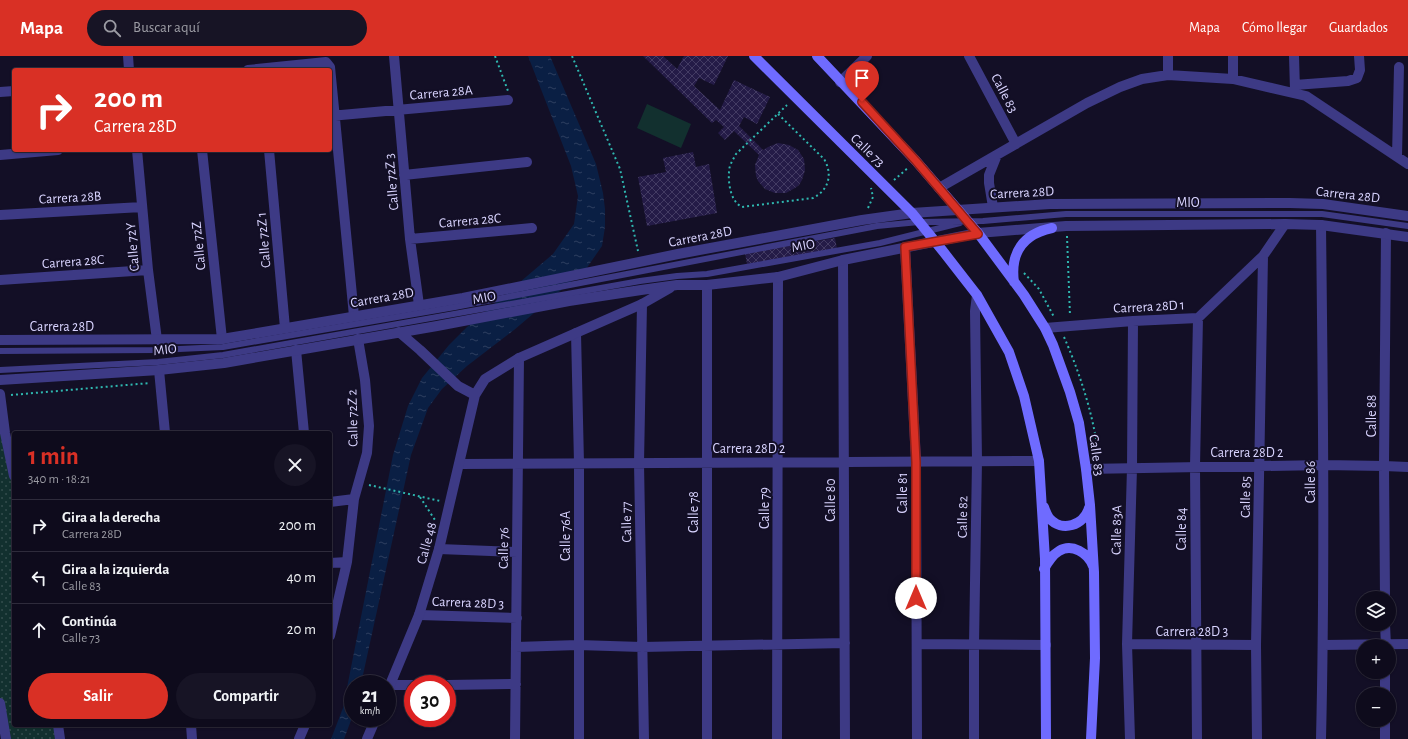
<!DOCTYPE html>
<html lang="es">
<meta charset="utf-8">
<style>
body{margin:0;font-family:"Alegreya Sans",sans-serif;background:#171425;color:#f1f3f6;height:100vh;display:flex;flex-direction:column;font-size:15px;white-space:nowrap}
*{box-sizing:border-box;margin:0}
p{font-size:13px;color:#9b9ba3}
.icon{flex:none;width:22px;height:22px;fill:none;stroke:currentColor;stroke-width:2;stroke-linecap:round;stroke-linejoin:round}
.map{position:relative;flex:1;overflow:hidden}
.side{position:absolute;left:12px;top:375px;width:320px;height:296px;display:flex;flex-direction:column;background:#0e0b1c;border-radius:4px;box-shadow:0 1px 3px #0004,0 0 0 1px #2e2b3b}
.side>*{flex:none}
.banner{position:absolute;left:12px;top:12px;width:320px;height:84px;border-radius:4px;box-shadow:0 1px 3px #0004,0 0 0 1px #2e2b3b;background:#d93025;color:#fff;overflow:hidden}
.buttons{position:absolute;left:1356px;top:535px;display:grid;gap:8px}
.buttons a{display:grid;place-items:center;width:40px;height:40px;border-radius:50%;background:#0e0b1c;box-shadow:0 1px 3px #0004,0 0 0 1px #2e2b3b;font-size:20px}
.speed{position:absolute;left:344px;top:619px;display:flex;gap:8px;font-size:20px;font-weight:700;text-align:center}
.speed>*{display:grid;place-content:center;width:52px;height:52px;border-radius:50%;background:#0e0b1c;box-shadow:0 1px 3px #0004,0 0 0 1px #2e2b3b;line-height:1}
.speed small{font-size:10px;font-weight:400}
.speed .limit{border:6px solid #d22;background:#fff;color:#111}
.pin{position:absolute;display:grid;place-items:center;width:34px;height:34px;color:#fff;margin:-41px -17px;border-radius:50% 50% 50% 0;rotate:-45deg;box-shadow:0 0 4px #0007}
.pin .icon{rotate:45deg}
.me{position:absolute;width:44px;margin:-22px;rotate:0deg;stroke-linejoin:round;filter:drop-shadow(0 0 3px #0008)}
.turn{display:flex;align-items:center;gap:14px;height:84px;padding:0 16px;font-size:18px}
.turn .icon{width:52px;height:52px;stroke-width:2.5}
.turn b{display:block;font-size:28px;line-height:34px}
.round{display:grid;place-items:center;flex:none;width:42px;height:42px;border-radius:21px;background:#171425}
.overview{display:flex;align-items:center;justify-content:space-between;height:68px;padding:0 16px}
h1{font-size:24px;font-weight:600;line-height:30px;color:#d93025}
.primary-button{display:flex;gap:8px;margin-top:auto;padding:8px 16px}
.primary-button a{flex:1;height:46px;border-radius:24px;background:#d93025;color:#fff;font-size:16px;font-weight:600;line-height:46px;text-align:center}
.primary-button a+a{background:#171425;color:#f1f3f6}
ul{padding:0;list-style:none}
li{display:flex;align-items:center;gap:12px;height:52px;padding:0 16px;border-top:1px solid #2e2b3b}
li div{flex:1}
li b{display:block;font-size:15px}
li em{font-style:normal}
header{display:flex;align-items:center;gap:24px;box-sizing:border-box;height:56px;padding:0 20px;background:#d93025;color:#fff}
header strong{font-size:19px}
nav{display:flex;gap:22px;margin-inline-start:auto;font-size:14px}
.search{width:280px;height:36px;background:#171425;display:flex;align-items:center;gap:10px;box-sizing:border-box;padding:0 14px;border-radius:22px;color:#9b9ba3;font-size:15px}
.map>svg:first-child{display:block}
</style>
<header>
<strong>Mapa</strong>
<div class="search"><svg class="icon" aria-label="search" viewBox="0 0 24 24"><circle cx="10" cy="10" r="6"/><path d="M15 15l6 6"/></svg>Buscar aquí</div>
<nav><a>Mapa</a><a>Cómo llegar</a><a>Guardados</a></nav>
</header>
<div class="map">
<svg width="1408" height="683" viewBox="0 0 1408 683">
<defs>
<pattern id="park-dots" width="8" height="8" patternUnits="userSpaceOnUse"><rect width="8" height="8" fill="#12302f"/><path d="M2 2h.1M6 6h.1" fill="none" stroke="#344d4e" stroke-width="1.8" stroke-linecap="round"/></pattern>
<pattern id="water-ripples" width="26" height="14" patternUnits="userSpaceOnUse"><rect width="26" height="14" fill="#0a1f44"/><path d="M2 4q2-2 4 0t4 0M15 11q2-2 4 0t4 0" fill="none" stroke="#2d3f60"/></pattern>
<pattern id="building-cross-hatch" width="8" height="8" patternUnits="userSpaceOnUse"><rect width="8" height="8" fill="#241b47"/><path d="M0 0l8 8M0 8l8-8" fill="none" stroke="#433b63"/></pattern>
</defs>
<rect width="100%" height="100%" fill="#130f26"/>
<!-- green -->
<path fill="#12302f" d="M647 48 691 68 681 92 637 72Z"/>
<!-- park -->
<path fill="url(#park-dots)" d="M0 368 14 420V669H58L60 683H6L0 647Z"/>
<!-- water -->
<path fill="url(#water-ripples)" d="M528 0H550L596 108 603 137 605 153V171L602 190 586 213 514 274 467 310 442 333 428 352 411 399 361 628H353V659L344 683H331L343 652 393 399 408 350 422 322 449 289 467 271 553 198 574 168 578 140 571 110Z"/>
<!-- building -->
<path fill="url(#building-cross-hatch)" d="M643 0H663L677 13 684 0H728L714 29 699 22 694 30 720 54 734 24 770 41 757 68 744 61 739 70 763 94 768 91 778 87 789 89 798 94 804 103 805 114 802 124 799 129 795 132 786 137H775L765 133 758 125 756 120 755 109 759 99 734 75 725 84 718 77 724 71 716 64 712 67Z
M693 96 696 111 709 108 717 157 647 170 638 121 666 116 663 102Z
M835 182 837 193 747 208 745 197Z"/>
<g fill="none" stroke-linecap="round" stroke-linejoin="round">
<!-- path -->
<path stroke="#2fb8b0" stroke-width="2" stroke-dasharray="2 3" stroke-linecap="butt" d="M495 0 508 35
M572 0 620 113 638 195
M778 58 824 103C833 118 829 134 813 142L742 151C731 146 728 128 729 116 729 109 733 104 736 98L787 49
M894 124 909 111
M868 152 873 141 871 132
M1067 180 1070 260
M1024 217 1039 233 1054 261
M1064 281C1081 320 1094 361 1099 403
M11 339 150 327
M369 429 440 445
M420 441 435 464"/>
<!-- service -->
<path stroke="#3d3a85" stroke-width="6" d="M0 295 157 294 223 291 455 251 877 170 919 166 983 165 1066 158H1322L1408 170
M0 314 158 306 223 299 640 225 677 220 707 218 880 187 960 167"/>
<!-- minor -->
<path stroke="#3d3a85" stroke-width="10" d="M128 0 129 14
M394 0 410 183 419 249
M969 0 1016 88
M1168 0V19
M1233 0V23
M1294 0 1295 34
M248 14 326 6 330 11 354 260
M840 26 867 0
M1295 29 1348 25 1357 22 1360 14 1359 0
M0 36 14 35
M330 60 508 44
M137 94 148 214 157 284
M202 94 222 283
M269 94 285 272
M0 99 58 94
M1397 100 1399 11
M404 119 527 106
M939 132 1087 47 1120 31 1142 23 1168 19 1233 23 1306 40 1408 108
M993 151 989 127V119L997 99
M0 159 142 151
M410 183 532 172
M905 191 916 405 917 683
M843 204 845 683
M0 224 148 214
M642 248 639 407 644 683
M1045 272 1133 265 1198 262 1263 200 1285 168
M576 277 579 407V683
M296 294 304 377
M159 314 165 377
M0 338 5 377 14 420
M460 408 1039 405
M1086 413 1324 409 1384 410 1408 411
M330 446 354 443
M439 493 517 496
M330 507 347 506
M1385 542 1384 410 1386 177
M419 559 517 562
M1385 568 1386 590
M330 580 347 506 354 443 367 397 369 370 365 324 358 283
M917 588 1046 589
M1127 588 1256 589
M1323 589 1408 588
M516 591 578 589 642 591 845 587
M390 629H413
M447 629 516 628
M1385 638V616
M0 647 6 683
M58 669 60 683
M191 669 192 683
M299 683 305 669
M515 683 519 302
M707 683V229
M777 683 778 221
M974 683V588L977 405 975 255 977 239
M1130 683 1127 588 1132 412 1133 265
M1197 683 1195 410 1198 262
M1257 683 1256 589 1263 200
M1321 683C1325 512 1323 341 1321 169
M1385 683V664"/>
<!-- tertiary -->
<path stroke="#3d3a85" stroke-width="10" d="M399 276 420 294 458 330 475 339
M0 284 222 283 463 242 678 198 862 164 912 157 1050 148 1290 147 1323 148 1408 160
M0 324 159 314 224 307 437 270 569 245 641 234 677 229H707L778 221 843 204 978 177 1066 170 1285 168 1321 169 1408 181
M387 636 419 559 439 493 475 339 485 323 519 302 642 248 670 232
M367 683 376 662"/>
<!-- secondary -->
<path stroke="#6f6bff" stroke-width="10" d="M754 0 912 157 942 194 977 239 1009 296 1024 340 1039 405 1045 503 1046 683
M817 0 916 105 978 177 1024 239 1045 272 1053 289 1070 336 1079 367 1086 413 1090 449 1094 516 1095 602 1091 683
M1014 226C1010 197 1023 178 1052 172
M1044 451C1045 454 1047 459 1049 462 1062 477 1084 469 1089 452
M1044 513C1048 506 1052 499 1059 495 1072 487 1088 497 1093 510"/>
</g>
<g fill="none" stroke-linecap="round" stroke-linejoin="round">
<!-- route casing -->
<g stroke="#8d1f18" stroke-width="10">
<path id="route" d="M862 46 916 105 978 178 905 191 916 406V542"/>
</g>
<!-- route -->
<use href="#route" stroke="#d93025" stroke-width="7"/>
</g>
<g text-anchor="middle" stroke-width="4" stroke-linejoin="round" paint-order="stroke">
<!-- street labels -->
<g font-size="14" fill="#d9d4ff" stroke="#130f26">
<text transform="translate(441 36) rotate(-5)" y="5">Carrera 28A</text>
<text transform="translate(1005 37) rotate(62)" y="5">Calle 83</text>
<text transform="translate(868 94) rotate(44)" y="5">Calle 73</text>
<text transform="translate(391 126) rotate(-95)" y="5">Calle 72Z 3</text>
<text transform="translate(1022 136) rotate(-3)" y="5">Carrera 28D</text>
<text transform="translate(1348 138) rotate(6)" y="5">Carrera 28D</text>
<text transform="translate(70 141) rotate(-3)" y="5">Carrera 28B</text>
<text x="1188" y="151">MIO</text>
<text transform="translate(470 164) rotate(-5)" y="5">Carrera 28C</text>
<text transform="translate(700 180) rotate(-11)" y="5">Carrera 28D</text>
<text transform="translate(263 184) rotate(-95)" y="5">Calle 72Z 1</text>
<text transform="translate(803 189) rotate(-10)" y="5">MIO</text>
<text transform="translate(198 190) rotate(-96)" y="5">Calle 72Z</text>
<text transform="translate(132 191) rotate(-95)" y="5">Calle 72Y</text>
<text transform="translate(73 205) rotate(-4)" y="5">Carrera 28C</text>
<text transform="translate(382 241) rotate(-10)" y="5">Carrera 28D</text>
<text transform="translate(484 241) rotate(-10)" y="5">MIO</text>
<text transform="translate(1149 250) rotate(-3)" y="5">Carrera 28D 1</text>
<text x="62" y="275">Carrera 28D</text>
<text transform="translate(165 293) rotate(-6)" y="5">MIO</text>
<text transform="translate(1371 360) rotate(-90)" y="5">Calle 88</text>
<text transform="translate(352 362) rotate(-91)" y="5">Calle 72Z 2</text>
<text x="749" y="397">Carrera 28D 2</text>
<text x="1247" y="401">Carrera 28D 2</text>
<text transform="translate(1097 399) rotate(82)" y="5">Calle 83</text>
<text transform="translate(1310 426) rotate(-90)" y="5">Calle 86</text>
<text transform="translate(902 437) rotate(-90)" y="5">Calle 81</text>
<text transform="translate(1245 441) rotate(-89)" y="5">Calle 85</text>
<text transform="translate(830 444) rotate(-90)" y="5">Calle 80</text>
<text transform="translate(764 452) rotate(-90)" y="5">Calle 79</text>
<text transform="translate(693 456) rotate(-90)" y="5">Calle 78</text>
<text transform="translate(962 461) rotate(-89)" y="5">Calle 82</text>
<text transform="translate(626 466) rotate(-91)" y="5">Calle 77</text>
<text transform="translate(1181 473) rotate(-90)" y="5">Calle 84</text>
<text transform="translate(1116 474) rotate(-89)" y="5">Calle 83A</text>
<text transform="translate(565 480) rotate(-90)" y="5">Calle 76A</text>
<text transform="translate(426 487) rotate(-75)" y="5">Calle 48</text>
<text transform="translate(503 492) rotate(-89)" y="5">Calle 76</text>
<text transform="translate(468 546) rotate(2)" y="5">Carrera 28D 3</text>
<text x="1192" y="580">Carrera 28D 3</text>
</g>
</g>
</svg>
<div class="buttons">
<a><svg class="icon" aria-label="layers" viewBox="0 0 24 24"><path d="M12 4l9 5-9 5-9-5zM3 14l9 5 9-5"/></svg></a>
<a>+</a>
<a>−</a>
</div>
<div class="speed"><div>21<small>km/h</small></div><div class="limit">30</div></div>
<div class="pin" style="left:862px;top:46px;background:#d93025"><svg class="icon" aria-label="arrive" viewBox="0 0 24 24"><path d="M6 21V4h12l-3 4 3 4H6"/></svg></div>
<svg class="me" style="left:916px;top:542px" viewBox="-20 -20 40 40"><circle r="19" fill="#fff"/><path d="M0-13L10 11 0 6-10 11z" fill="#d93025"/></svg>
<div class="banner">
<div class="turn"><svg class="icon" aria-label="right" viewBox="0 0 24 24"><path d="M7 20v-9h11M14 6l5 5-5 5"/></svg><div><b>200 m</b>Carrera 28D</div></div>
</div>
<section class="side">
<div class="overview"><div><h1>1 min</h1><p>340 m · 18:21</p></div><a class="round"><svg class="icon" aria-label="close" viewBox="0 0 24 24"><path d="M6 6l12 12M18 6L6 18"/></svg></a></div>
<ul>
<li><svg class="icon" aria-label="right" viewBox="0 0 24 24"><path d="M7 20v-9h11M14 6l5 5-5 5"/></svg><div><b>Gira a la derecha</b><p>Carrera 28D</p></div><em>200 m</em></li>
<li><svg class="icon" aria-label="left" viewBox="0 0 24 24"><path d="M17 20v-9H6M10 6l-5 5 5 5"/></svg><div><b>Gira a la izquierda</b><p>Calle 83</p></div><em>40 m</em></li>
<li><svg class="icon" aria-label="ahead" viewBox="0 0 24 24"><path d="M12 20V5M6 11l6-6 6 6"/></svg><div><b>Continúa</b><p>Calle 73</p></div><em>20 m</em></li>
</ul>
<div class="primary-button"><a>Salir</a><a>Compartir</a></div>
</section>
</div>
